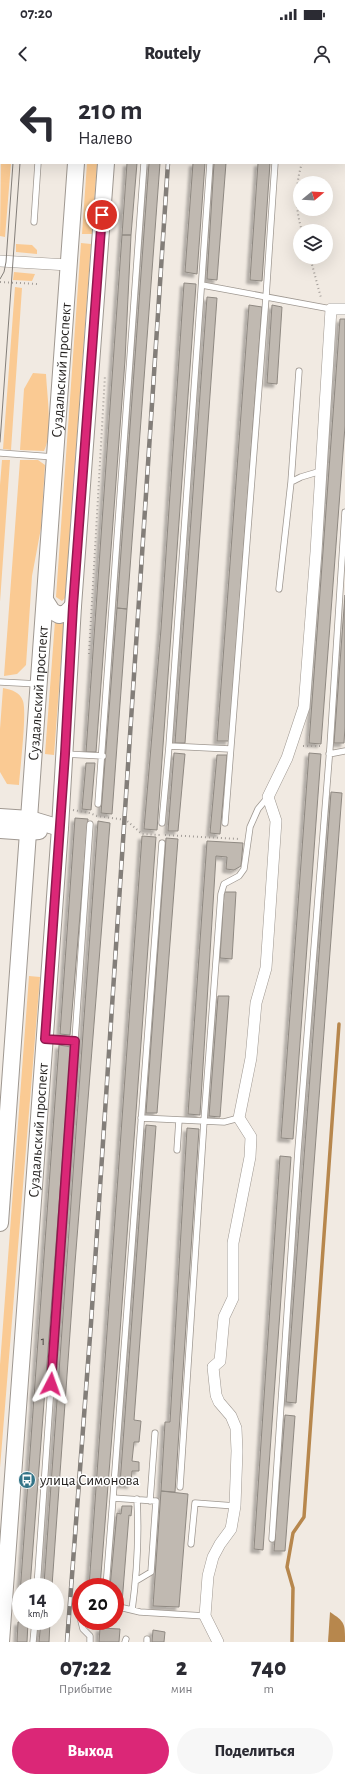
<!DOCTYPE html>
<html lang="ru">
<meta charset="utf-8">
<style>
body{margin:0;font-family:"Alegreya Sans",sans-serif;background:#f7f7f7;color:#2b2b33;height:100vh;display:flex;flex-direction:column;font-size:15px;white-space:nowrap}
*{box-sizing:border-box;margin:0}
p{font-size:13px;color:#7c7c81}
.icon{flex:none;width:22px;height:22px;fill:none;stroke:currentColor;stroke-width:2;stroke-linecap:round;stroke-linejoin:round}
.map{position:relative;height:1562px;overflow:hidden}
.details{display:flex;flex-direction:column;background:#fff;flex:1}
.details>*{flex:none}
.top-card{position:absolute;left:0px;top:0px;width:345px;height:84px;box-shadow:0 4px 16px #0002;background:#fff;color:#2b2b33;overflow:hidden}
.needle{width:26px;rotate:72deg}
.buttons{position:absolute;left:293px;top:96px;display:grid;gap:8px}
.buttons a{display:grid;place-items:center;width:40px;height:40px;border-radius:50%;background:#fff;box-shadow:0 4px 16px #0002;font-size:20px}
.speed{position:absolute;left:12px;top:1498px;display:flex;gap:8px;font-size:20px;font-weight:700;text-align:center}
.speed>*{display:grid;place-content:center;width:52px;height:52px;border-radius:50%;background:#fff;box-shadow:0 4px 16px #0002;line-height:1}
.speed small{font-size:10px;font-weight:400}
.speed .limit{border:6px solid #d22;background:#fff;color:#111}
.pin{position:absolute;display:grid;place-items:center;width:34px;height:34px;color:#fff;margin:-17px;border:2px solid #fff;border-radius:50%;box-shadow:0 1px 4px #0007}
.me{position:absolute;width:44px;margin:-22px;rotate:4deg;stroke-linejoin:round;filter:drop-shadow(0 0 3px #0008)}
.turn{display:flex;align-items:center;gap:14px;height:84px;padding:0 12px;font-size:18px}
.turn .icon{width:52px;height:52px;stroke-width:2.5}
.turn b{display:block;font-size:28px;line-height:34px}
.eta{display:flex;justify-content:space-evenly;align-items:center;height:68px;text-align:center}
.eta b{font-size:24px;font-weight:800;line-height:28px}
.primary-button{display:flex;gap:8px;margin-top:auto;padding:8px 12px}
.primary-button a{flex:1;height:46px;border-radius:24px;background:#db2777;color:#fff;font-size:16px;font-weight:800;line-height:46px;text-align:center}
.primary-button a+a{background:#f7f7f7;color:#2b2b33}
.status{display:flex;justify-content:space-between;align-items:center;height:28px;padding:0 20px;background:#fff;direction:ltr}
.status svg{height:11px;fill:currentColor}
header{display:flex;justify-content:space-between;align-items:center;height:52px;padding:0 12px;background:#fff;font-size:18px;font-weight:800}
.map>svg:first-child{display:block}
</style>
<div class="status"><b>07:20</b><svg viewBox="0 0 49 12"><path d="M0 12V9h3v3zM5 12V6h3v6zM10 12V3h3v9zM15 12V0h3v12zM26 1h20v11H26zM47 4h2v5h-2z"/></svg></div>
<header><svg class="icon" aria-label="back" viewBox="0 0 24 24"><path d="M15 5l-7 7 7 7"/></svg>Routely<svg class="icon" aria-label="person" viewBox="0 0 24 24"><circle cx="12" cy="8" r="4"/><path d="M4 21q1-7 8-7t8 7"/></svg></header>
<div class="map">
<svg width="345" height="1562" viewBox="0 0 345 1562">
<defs>
<filter id="shadow"><feDropShadow dx="-3.5" dy="3.5" stdDeviation="1" flood-color="#0004"/></filter>
</defs>
<rect width="100%" height="100%" fill="#f1eae2"/>
<!-- green -->
<path fill="#faca93" d="M1 72V83H11L5 157 0 156Z
M87 83H97L92 154H82Z
M81 163 91 164 65 518 62 521 56 517Z
M16 164 32 165 37 170V174L16 172Z
M14 192 35 194 32 201 13 200Z
M15 207 22 208 11 370 3 369Z
M33 293 46 294C47 315 53 353 44 371L20 370 24 309Z
M2 380H10L0 522V405Z
M20 380H38L45 385 41 448 32 496 26 585 17 594 4 596Z
M55 541 61 544 64 542 54 675 45 674Z
M3 608C12 610 20 612 23 621 27 633 20 689 19 705L7 704 0 692V649Z
M29 896 40 897 0 1388V1285Z"/>
<!-- water -->
<path fill="#b7874d" d="M330 1532C345 1542 345 1543 345 1562H328Z"/>
<g fill="none" stroke-linecap="round" stroke-linejoin="round">
<!-- stream -->
<path stroke="#b7874d" stroke-width="3.5" d="M292 1562 293 1508 287 1487 293 1453 304 1437 339 944"/>
</g>
<!-- building -->
<path fill="#c0b9b1" stroke="#8f8982" filter="url(#shadow)" d="M127 83H137L131 155H122Z
M149 83H160L127 529 117 528Z
M193 83H205L197 194 185 192Z
M214 83H226L217 200 207 199Z
M258 83H270L262 201 250 200Z
M122 155H131L125 280 96 672H86Z
M184 203 196 204 157 750 144 749 161 549Z
M207 217 217 218 185 663H175Z
M249 225 262 227 229 661H217Z
M272 225 282 227 277 304 267 303Z
M340 239H345V346L321 664 309 663Z
M345 515V647L344 663H334Z
M117 528 127 529 112 734 101 733Z
M174 673 185 674 178 751H168Z
M309 673 321 674 293 1059 281 1058Z
M217 675H227L220 754 210 753Z
M86 683H95L91 730 82 729Z
M331 712 342 713 296 1323 286 1322Z
M75 738 88 739 70 955 60 954Z
M98 741 110 743 75 1183 52 1506 44 1504Z
M142 756 156 757 119 1266 100 1507H89Z
M166 758 178 759 157 1033H146Z
M207 761 243 763 241 786 234 790 226 789 227 777 216 776 200 1035 188 1034Z
M224 812H236L232 879 220 878Z
M218 916H229L220 1037 209 1036Z
M59 965 71 967 30 1507H21V1529L19 1528Z
M146 1045 156 1046 134 1340 141 1341 139 1362H134L132 1381 139 1382V1391H132L131 1405 120 1404Z
M187 1048 199 1049 175 1412 161 1411 165 1342H170Z
M280 1076 291 1077 263 1470 254 1469Z
M285 1335 295 1336 285 1471H274Z
M161 1411 188 1414 179 1527 153 1526Z
M122 1426H132L131 1436 129 1435 122 1523 115 1520V1507H110L117 1433 121 1434Z
M41 1541H50L49 1562H39Z
M18 1542H28L27 1562H17Z
M100 1548 120 1549 119 1562H99Z
M153 1550 165 1552 164 1562H152Z"/>
<g fill="none" stroke-linecap="round" stroke-linejoin="round">
<!-- lane casing -->
<g stroke="#9f9891" stroke-width="7">
<path id="lane" d="M44 1V0
M150 1V0
M216 1V0
M280 1V0
M34 142 38 83
M202 205 331 229
M0 373 54 377
M291 402 299 291
M279 509 291 402 301 397 321 391
M0 602 38 604
M169 666 230 669
M65 674 103 676
M329 674 345 671
M98 724 144 83
M162 743 169 666 210 83
M225 743 266 217 275 83
M47 960 75 961
M141 1038 224 1042 239 1038
M177 1070 179 1040
M180 1407 204 1041 221 814 224 804 239 796 244 789 250 747 258 729 268 717
M113 1418 162 763
M150 1421 155 1353
M272 1459 298 1070 330 667 345 432
M191 1464 195 1423 235 1426
M37 1507 90 744
M106 1507 113 1418 156 1421 151 1492 136 1501
M115 1526 140 1532 205 1536
M132 1530C137 1494 139 1456 137 1419
M81 1541 83 1549 90 1556V1562
M33 1562 35 1541
M125 1562 126 1559
M147 1562V1559"/>
</g>
<!-- street casing -->
<g stroke="#9f9891" stroke-width="12">
<path id="street" d="M55 0 56 1
M0 181 68 185
M218 1562 205 1536 208 1496 213 1477 220 1464 231 1449 235 1426 237 1371 236 1348 231 1336 219 1322 216 1315 213 1287 220 1281 224 1237 233 1218V1163L250 1077 251 1057 239 1038 251 978 256 923 266 888 276 741 268 717 287 678 304 627 316 472 331 229H345"/>
</g>
<!-- secondary casing -->
<g stroke="#9f9891" stroke-width="18">
<g id="secondary">
<path d="M82 1V0"/>
<path d="M112 1V0"/>
<path d="M45 520 52 531 59 535 66 533 73 526"/>
<path d="M0 737 30 739 60 748"/>
<path d="M0 750 29 752 39 751"/>
<path id="s1" d="M0 1143 76 83"/>
<path id="s2" d="M1 1562 60 748 73 526 106 83"/>
</g>
</g>
<!-- path -->
<path stroke="#a39d98" stroke-width="2" stroke-dasharray="1 3" stroke-linecap="butt" d="M312 1V0
M302 83C295 105 295 129 302 151
M310 177 321 218
M0 202 38 204
M89 574 105 295
M303 666H322
M73 730 90 733 97 736 126 740 142 754 160 755
M165 755 240 759"/>
<!-- lane -->
<use href="#lane" stroke="#fff" stroke-width="5.5"/>
<!-- street -->
<use href="#street" stroke="#fff" stroke-width="11"/>
<!-- secondary -->
<use href="#secondary" stroke="#fff" stroke-width="16"/>
<!-- tram -->
<path stroke="#837e79" stroke-width="1" d="M19 1V0
M25 1V0
M0 199 4 192 6 182 13 83
M0 362 20 83"/>
<!-- rail casing -->
<g stroke="#837e79" stroke-width="4.5">
<path id="rail" d="M173 1 174 0
M67 1562 91 1243 168 83"/>
</g>
<!-- rail -->
<use href="#rail" stroke="#fff" stroke-width="3" stroke-dasharray="9" stroke-linecap="butt"/>
</g>
<g fill="none" stroke-linecap="round" stroke-linejoin="round">
<!-- route casing -->
<g stroke="#8e194d" stroke-width="10">
<path id="route" d="M51 1304 75 961 45 959 65 674 73 526 102 135"/>
</g>
<!-- route -->
<use href="#route" stroke="#db2777" stroke-width="7"/>
</g>
<!-- icons -->
<defs>
<g id="bus-disc" transform="scale(0.9)"><circle r="9.5" fill="#337487" stroke="#fff"/><path d="M-5-6H5V4H4V6H2V4H-2V6H-4V4H-5ZM-3.5-4V0h7V-4ZM-3.5 1.2v1.5H-2V1.2ZM2 1.2v1.5H3.5V1.2Z" fill="#fff"/></g>
</defs>
<g fill-rule="evenodd">
<use href="#bus-disc" x="27" y="1400"/>
</g>
<g text-anchor="middle" stroke-width="3" stroke-linejoin="round" paint-order="stroke">
<!-- number labels -->
<g font-size="13" fill="#4a4642">
<text x="43" y="1265">1</text>
</g>
<!-- street labels -->
<g font-size="15" fill="#221f1d" stroke="#fff">
<text dy="5" stroke="none"><textPath href="#s1" startOffset="855">Суздальский проспект</textPath></text>
<text dy="5" stroke="none"><textPath href="#s1" startOffset="531">Суздальский проспект</textPath></text>
<text dy="5" stroke="none"><textPath href="#s2" startOffset="513">Суздальский проспект</textPath></text>
</g>
<!-- poi labels -->
<g font-size="15" fill="#221f1d" stroke="#fff" text-anchor="start">
<text x="40" y="1405">улица Симонова</text>
</g>
</g>
</svg>
<div class="buttons">
<a><svg class="needle" viewBox="-14 -14 28 28"><path d="M0-13l5 13h-10z" fill="#e53935"/><path d="M0 13l5-13h-10z" fill="#7c7c81"/></svg></a>
<a><svg class="icon" aria-label="layers" viewBox="0 0 24 24"><path d="M12 4l9 5-9 5-9-5zM3 14l9 5 9-5"/></svg></a>
</div>
<div class="speed"><div>14<small>km/h</small></div><div class="limit">20</div></div>
<div class="pin" style="left:102px;top:135px;background:#d93025"><svg class="icon" aria-label="arrive" viewBox="0 0 24 24"><path d="M6 21V4h12l-3 4 3 4H6"/></svg></div>
<svg class="me" style="left:51px;top:1304px" viewBox="-20 -20 40 40"><path d="M0-17L14 15 0 8-14 15z" fill="#db2777" stroke="#fff" stroke-width="4"/></svg>
<div class="top-card">
<div class="turn"><svg class="icon" aria-label="left" viewBox="0 0 24 24"><path d="M17 20v-9H6M10 6l-5 5 5 5"/></svg><div><b>210 m</b>Налево</div></div>
</div>
</div>
<section class="details">
<div class="eta">
<div><b>07:22</b><p>Прибытие</p></div>
<div><b>2</b><p>мин</p></div>
<div><b>740</b><p>m</p></div>
</div>
<div class="primary-button"><a>Выход</a><a>Поделиться</a></div>
</section>
